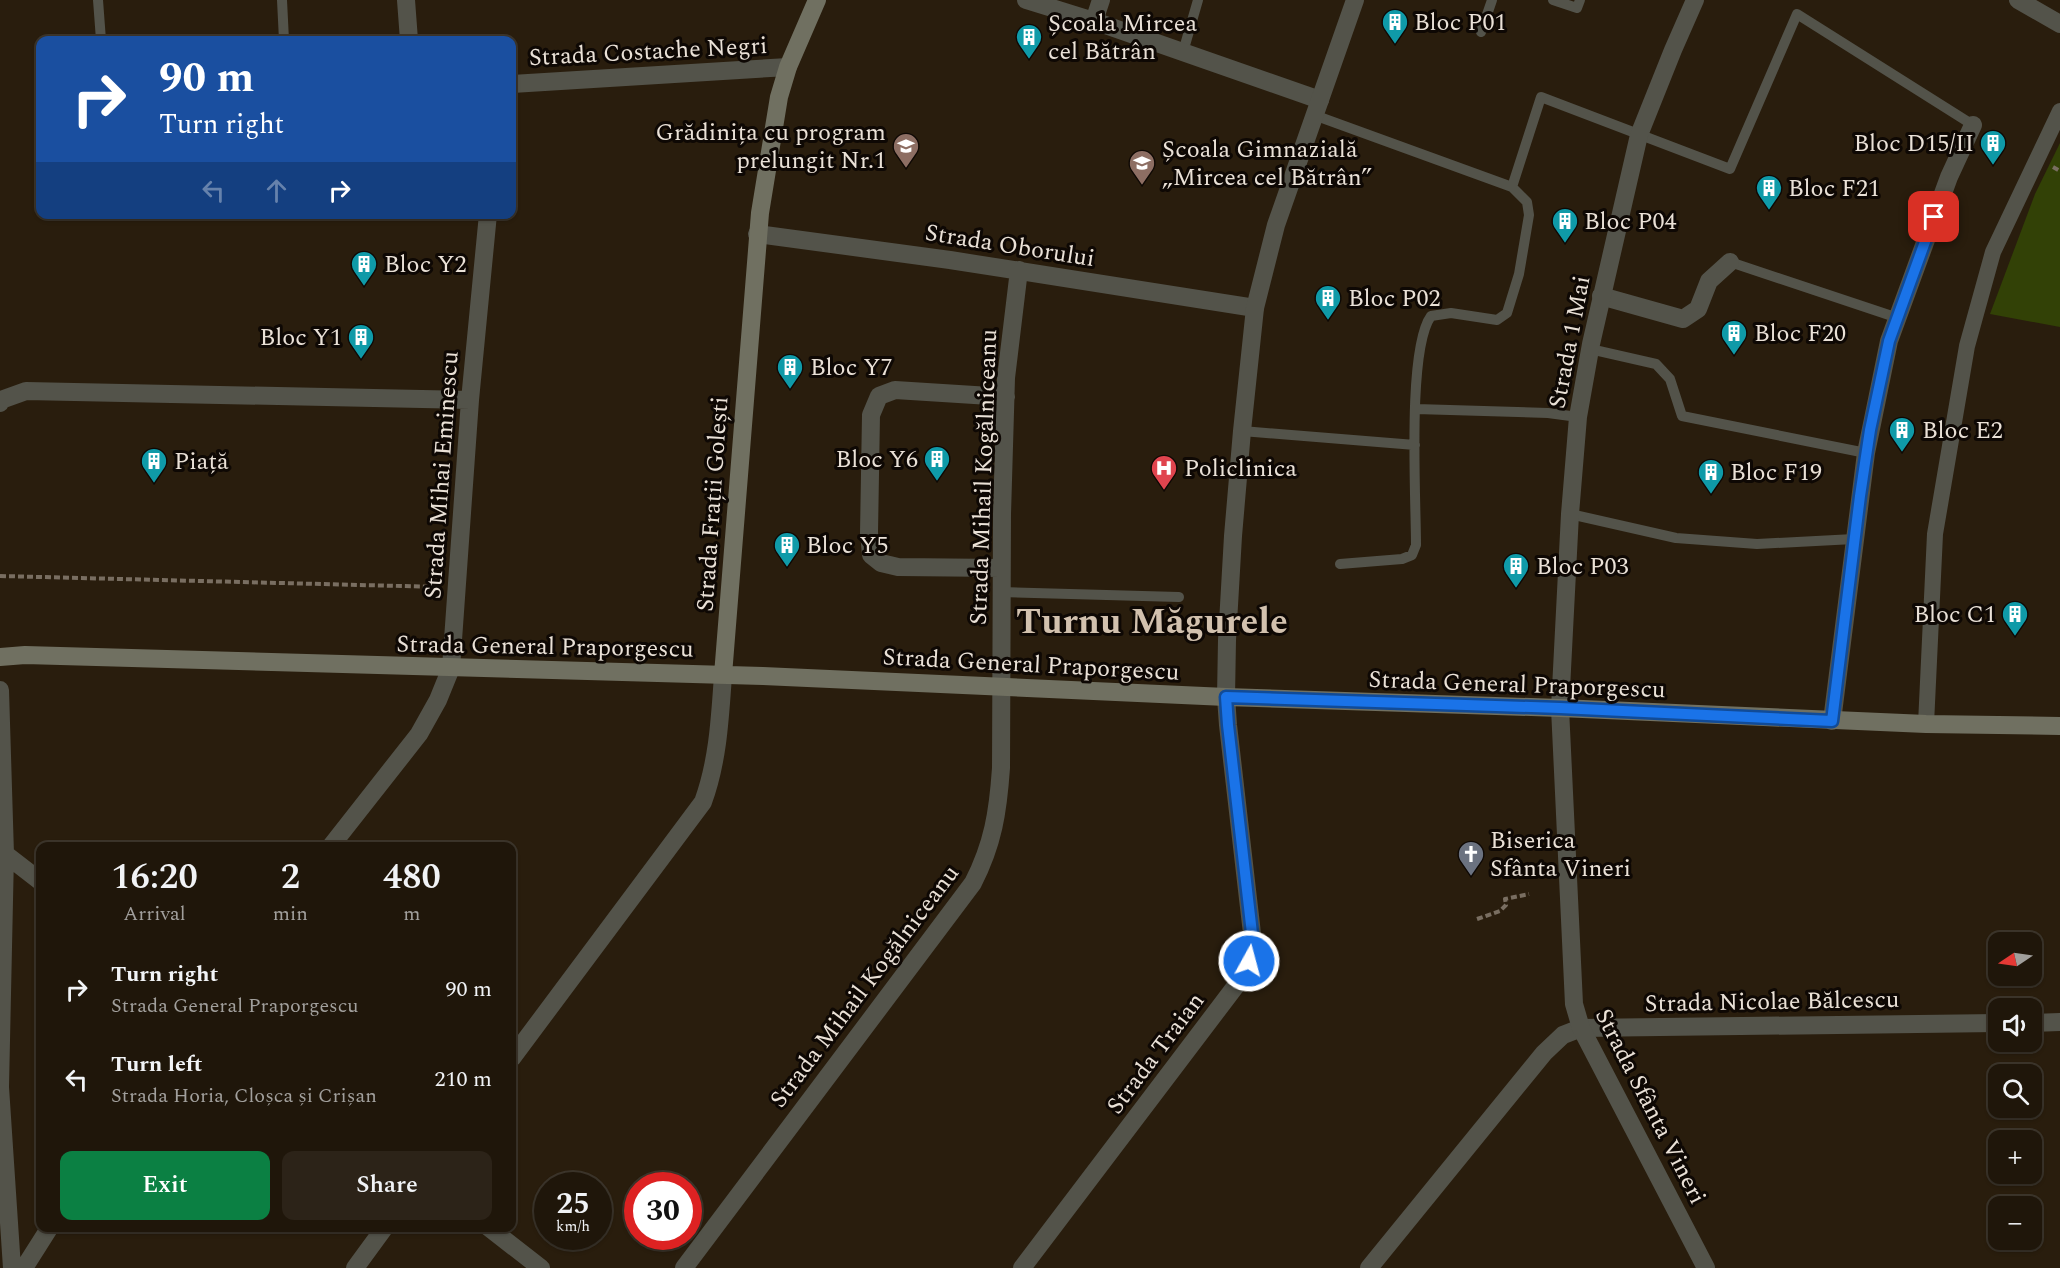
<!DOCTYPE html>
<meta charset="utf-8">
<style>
body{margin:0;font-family:Spectral,serif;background:#2c2318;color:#f1f3f6;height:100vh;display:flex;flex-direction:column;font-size:22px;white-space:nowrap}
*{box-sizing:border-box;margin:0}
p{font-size:20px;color:#a19f9c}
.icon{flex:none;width:33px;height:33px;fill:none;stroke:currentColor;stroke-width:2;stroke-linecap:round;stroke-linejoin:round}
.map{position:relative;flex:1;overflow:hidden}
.panel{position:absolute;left:36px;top:842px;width:480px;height:390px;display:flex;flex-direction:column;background:#1f160a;border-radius:12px;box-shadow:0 2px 4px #0004,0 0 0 2px #3c352b}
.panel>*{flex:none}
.guide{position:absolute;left:36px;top:36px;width:480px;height:183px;border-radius:12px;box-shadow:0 2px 4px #0004,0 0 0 2px #3c352b;background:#1a4fa0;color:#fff;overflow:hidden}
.needle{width:39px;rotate:257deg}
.buttons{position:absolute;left:1988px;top:932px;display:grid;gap:12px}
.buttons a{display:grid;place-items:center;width:54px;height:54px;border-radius:12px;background:#1f160a;box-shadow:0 2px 4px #0004,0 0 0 2px #3c352b;font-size:30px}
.speed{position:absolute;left:534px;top:1172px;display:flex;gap:12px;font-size:30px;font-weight:700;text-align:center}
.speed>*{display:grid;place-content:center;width:78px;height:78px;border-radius:50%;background:#1f160a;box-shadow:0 2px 4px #0004,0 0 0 2px #3c352b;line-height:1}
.speed small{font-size:15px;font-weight:400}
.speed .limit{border:9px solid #d22;background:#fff;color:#111}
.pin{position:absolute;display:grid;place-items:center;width:51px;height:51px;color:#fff;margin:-26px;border-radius:12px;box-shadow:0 3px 9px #0006}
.me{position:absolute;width:66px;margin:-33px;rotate:7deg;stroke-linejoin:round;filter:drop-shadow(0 0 4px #0008)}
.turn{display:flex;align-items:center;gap:21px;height:126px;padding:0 24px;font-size:27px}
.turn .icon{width:78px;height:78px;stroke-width:2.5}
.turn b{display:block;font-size:42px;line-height:51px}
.lanes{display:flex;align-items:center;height:57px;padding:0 24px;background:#0003;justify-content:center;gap:30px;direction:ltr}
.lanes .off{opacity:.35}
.eta{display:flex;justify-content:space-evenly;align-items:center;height:102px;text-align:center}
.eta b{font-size:36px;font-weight:600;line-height:42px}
.cta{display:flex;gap:12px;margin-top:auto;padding:12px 24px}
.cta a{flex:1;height:69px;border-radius:12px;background:#0b8043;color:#fff;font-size:24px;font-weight:600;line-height:69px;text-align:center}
.cta a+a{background:#2c2318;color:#f1f3f6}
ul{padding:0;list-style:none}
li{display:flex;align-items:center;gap:18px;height:90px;padding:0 24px}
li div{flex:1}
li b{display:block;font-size:22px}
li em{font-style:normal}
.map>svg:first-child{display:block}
</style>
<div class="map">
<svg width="2060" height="1268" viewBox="0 0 2060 1268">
<rect width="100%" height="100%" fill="#291d0d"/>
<!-- green -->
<path fill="#324106" d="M2060 143V327L1990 314 2035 194Z"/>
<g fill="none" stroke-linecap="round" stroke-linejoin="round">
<!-- path -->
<path stroke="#796e61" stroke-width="4" stroke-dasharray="6 3" stroke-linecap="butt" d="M2053 167 2060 171
M0 576 441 587
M1477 919 1500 911 1506 905 1505 899 1529 894"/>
<!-- service -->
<path stroke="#53534a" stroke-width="10" d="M98 0 101 40
M282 0 284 40
M1553 0 1577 8 1580 0
M1481 32 1492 0
M1183 52 1198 0
M1314 115 1512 187 1541 97 1730 169 1797 14 1973 125
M1730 262 1898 318
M1590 349 1656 364 1670 379 1682 416 1866 453
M1416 409 1548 413 1578 417
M1242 431 1415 445
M1570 514 1676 538 1757 544 1854 539
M1340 564 1402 559 1412 555 1416 545C1416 498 1407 349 1431 316L1451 313 1497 320 1507 313 1519 274 1529 215 1527 202 1512 187
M1001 592 1179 597"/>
<!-- pedestrian -->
<path stroke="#53534a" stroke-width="16" d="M1926 724 1935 534 1967 346 1993 252 2060 111"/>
<!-- minor -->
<path stroke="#53534a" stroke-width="18" d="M406 0 409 40
M1026 0 1094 21 1320 100
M2018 0 2060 24
M1094 21 1101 0
M512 84 788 67
M757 234 950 260 1255 308
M1601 296 1683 319 1698 309 1709 281 1730 262
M0 403 1 400 26 391 470 400
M1001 568 898 567 881 563 871 555 869 533 871 415 879 396 895 390 1006 397
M0 690 5 854 0 1087 12 1268
M1832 721 1866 453 1889 341 1949 177 1973 125
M331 846 419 734 438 700 451 668 470 400 488 214
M5 854 40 881
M2031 1023 2060 1022
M512 1058 703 802C718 761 720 718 723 675
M488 1227 541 1268
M24 1268 50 1227
M355 1268 385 1227
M684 1268 973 883C993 844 998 812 1001 768L1002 514 1006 378 1019 270
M1022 1268 1241 979 1249 961 1253 942 1228 725 1226 697
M1369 1268 1544 1053 1563 1035 1581 1028 1998 1023"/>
<!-- tertiary -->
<path stroke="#53534a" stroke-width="18" d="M1695 0 1673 50 1639 135 1591 344 1578 417 1570 514 1560 708 1574 1004 1581 1028 1706 1268
M1226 697 1227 640 1233 536 1242 431 1255 308 1276 225 1355 0"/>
<!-- secondary -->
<path stroke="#707061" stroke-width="18" d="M0 657 25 655 763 676 1226 697 1560 708 1926 724 2060 726
M723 675 760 213 779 97 788 67 817 0"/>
</g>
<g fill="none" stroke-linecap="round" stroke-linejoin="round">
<!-- route casing -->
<g stroke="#114b97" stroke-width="15">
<path id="route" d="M1249 961 1253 942 1228 725 1226 697 1560 708 1832 721 1860 496 1870 430 1889 341 1934 217"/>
</g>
<!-- route -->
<use href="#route" stroke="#1a73e8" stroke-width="10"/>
</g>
<!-- icons -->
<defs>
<g id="building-pin" transform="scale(1.35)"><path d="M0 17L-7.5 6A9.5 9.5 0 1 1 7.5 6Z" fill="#0f9aa8" stroke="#0e0804"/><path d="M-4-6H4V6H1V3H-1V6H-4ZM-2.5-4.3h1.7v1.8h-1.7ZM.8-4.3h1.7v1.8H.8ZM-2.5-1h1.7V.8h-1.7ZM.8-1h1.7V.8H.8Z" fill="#fff"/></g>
<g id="school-pin" transform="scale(1.35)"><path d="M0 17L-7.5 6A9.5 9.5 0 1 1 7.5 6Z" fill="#8d6e63" stroke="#0e0804"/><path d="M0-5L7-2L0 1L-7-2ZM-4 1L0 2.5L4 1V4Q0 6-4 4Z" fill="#fff"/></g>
<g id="hospital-pin" transform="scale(1.35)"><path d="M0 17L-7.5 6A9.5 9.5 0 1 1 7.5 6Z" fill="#e0444e" stroke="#0e0804"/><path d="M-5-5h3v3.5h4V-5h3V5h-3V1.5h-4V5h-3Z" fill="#fff"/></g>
<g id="church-pin" transform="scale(1.35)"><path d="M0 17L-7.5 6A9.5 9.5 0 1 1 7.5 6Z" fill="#6b7280" stroke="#0e0804"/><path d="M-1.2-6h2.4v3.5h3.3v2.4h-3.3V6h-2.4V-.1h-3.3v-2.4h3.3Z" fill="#fff"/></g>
</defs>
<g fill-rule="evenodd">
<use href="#building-pin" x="1395" y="22"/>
<use href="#building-pin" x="1029" y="37"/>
<use href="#building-pin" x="1993" y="143"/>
<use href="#school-pin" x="906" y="146"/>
<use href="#school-pin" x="1142" y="163"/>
<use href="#building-pin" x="1769" y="188"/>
<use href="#building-pin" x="1565" y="221"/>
<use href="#building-pin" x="364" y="264"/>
<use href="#building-pin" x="1328" y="298"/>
<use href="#building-pin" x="1734" y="333"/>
<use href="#building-pin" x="361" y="337"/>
<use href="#building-pin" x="790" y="367"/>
<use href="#building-pin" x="1902" y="430"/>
<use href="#building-pin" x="937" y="459"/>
<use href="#building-pin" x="154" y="461"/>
<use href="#hospital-pin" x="1164" y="468"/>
<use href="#building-pin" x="1711" y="472"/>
<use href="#building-pin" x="787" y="545"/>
<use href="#building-pin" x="1516" y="566"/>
<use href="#building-pin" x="2015" y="614"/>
<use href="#church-pin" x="1471" y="854"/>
</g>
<g text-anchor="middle" stroke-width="6" stroke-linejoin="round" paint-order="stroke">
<!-- poi labels -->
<g font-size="24" fill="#eae1d7" stroke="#0e0804" text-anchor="start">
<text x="1414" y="30">Bloc P01</text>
<text x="1048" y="31">Școala Mircea<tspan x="1048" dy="28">cel Bătrân</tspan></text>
<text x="886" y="140" text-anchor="end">Grădinița cu program<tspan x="886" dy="28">prelungit Nr.1</tspan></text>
<text x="1974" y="151" text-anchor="end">Bloc D15/II</text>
<text x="1162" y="157">Școala Gimnazială<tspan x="1162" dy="28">„Mircea cel Bătrân”</tspan></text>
<text x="1788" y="196">Bloc F21</text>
<text x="1584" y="229">Bloc P04</text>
<text x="384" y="272">Bloc Y2</text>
<text x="1348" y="306">Bloc P02</text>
<text x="1754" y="341">Bloc F20</text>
<text x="342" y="345" text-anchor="end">Bloc Y1</text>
<text x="810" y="375">Bloc Y7</text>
<text x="1922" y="438">Bloc E2</text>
<text x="918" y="467" text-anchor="end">Bloc Y6</text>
<text x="174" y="469">Piață</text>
<text x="1184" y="476">Policlinica</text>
<text x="1730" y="480">Bloc F19</text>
<text x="806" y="553">Bloc Y5</text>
<text x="1536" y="574">Bloc P03</text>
<text x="1996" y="622" text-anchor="end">Bloc C1</text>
<text x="1490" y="848">Biserica<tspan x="1490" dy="28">Sfânta Vineri</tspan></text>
</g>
<!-- street labels -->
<g font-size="24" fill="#eae1d7" stroke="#0e0804">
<text transform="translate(648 51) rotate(-3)" y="8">Strada Costache Negri</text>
<text transform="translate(1010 245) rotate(9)" y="8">Strada Oborului</text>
<text transform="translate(1569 342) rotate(-79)" y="8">Strada 1 Mai</text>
<text transform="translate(441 475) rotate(-86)" y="8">Strada Mihai Eminescu</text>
<text transform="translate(983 477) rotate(-88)" y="8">Strada Mihail Kogălniceanu</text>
<text transform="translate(712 504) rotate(-86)" y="8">Strada Frații Golești</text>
<text transform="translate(545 646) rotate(1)" y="8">Strada General Praporgescu</text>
<text transform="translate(1031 664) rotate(3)" y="8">Strada General Praporgescu</text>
<text transform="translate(1517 684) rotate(2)" y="8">Strada General Praporgescu</text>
<text transform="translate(864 986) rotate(-53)" y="8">Strada Mihail Kogălniceanu</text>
<text transform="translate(1772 1001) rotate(-1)" y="8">Strada Nicolae Bălcescu</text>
<text transform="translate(1155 1053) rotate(-53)" y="8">Strada Traian</text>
<text transform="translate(1651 1106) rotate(63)" y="8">Strada Sfânta Vineri</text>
</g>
<!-- town labels -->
<g font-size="36" font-weight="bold" fill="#d2c1ae" stroke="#0e0804">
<text x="1152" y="633">Turnu Măgurele</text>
</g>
</g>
</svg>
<div class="buttons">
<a><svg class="needle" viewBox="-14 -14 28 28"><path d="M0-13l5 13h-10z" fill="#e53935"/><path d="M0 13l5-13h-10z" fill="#a19f9c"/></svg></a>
<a><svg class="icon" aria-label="sound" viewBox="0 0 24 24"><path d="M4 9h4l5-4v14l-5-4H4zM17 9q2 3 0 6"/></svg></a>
<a><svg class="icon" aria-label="search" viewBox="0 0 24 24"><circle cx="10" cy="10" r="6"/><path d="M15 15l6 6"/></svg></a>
<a>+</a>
<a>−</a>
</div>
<div class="speed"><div>25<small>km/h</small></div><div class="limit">30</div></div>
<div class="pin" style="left:1934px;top:217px;background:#d93025"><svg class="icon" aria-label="arrive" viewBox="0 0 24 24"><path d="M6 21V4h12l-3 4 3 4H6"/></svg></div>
<svg class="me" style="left:1249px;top:961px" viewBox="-20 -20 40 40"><circle r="17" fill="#1a73e8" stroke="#fff" stroke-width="3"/><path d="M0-11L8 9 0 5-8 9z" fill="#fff"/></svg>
<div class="guide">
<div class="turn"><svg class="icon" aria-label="right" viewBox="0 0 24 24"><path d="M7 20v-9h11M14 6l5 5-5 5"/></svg><div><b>90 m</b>Turn right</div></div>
<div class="lanes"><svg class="icon off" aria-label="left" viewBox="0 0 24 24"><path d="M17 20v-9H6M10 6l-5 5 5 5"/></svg><svg class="icon off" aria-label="ahead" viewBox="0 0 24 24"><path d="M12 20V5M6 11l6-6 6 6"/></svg><svg class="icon" aria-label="right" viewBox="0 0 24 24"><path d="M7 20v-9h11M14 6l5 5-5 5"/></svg></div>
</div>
<section class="panel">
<div class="eta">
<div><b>16:20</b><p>Arrival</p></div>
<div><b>2</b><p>min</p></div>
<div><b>480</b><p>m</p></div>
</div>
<ul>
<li><svg class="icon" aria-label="right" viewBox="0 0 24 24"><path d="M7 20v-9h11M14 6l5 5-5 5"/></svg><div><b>Turn right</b><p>Strada General Praporgescu</p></div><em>90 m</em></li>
<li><svg class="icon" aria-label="left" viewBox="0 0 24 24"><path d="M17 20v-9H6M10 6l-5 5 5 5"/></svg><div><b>Turn left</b><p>Strada Horia, Cloșca și Crișan</p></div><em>210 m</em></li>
</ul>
<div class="cta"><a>Exit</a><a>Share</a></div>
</section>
</div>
